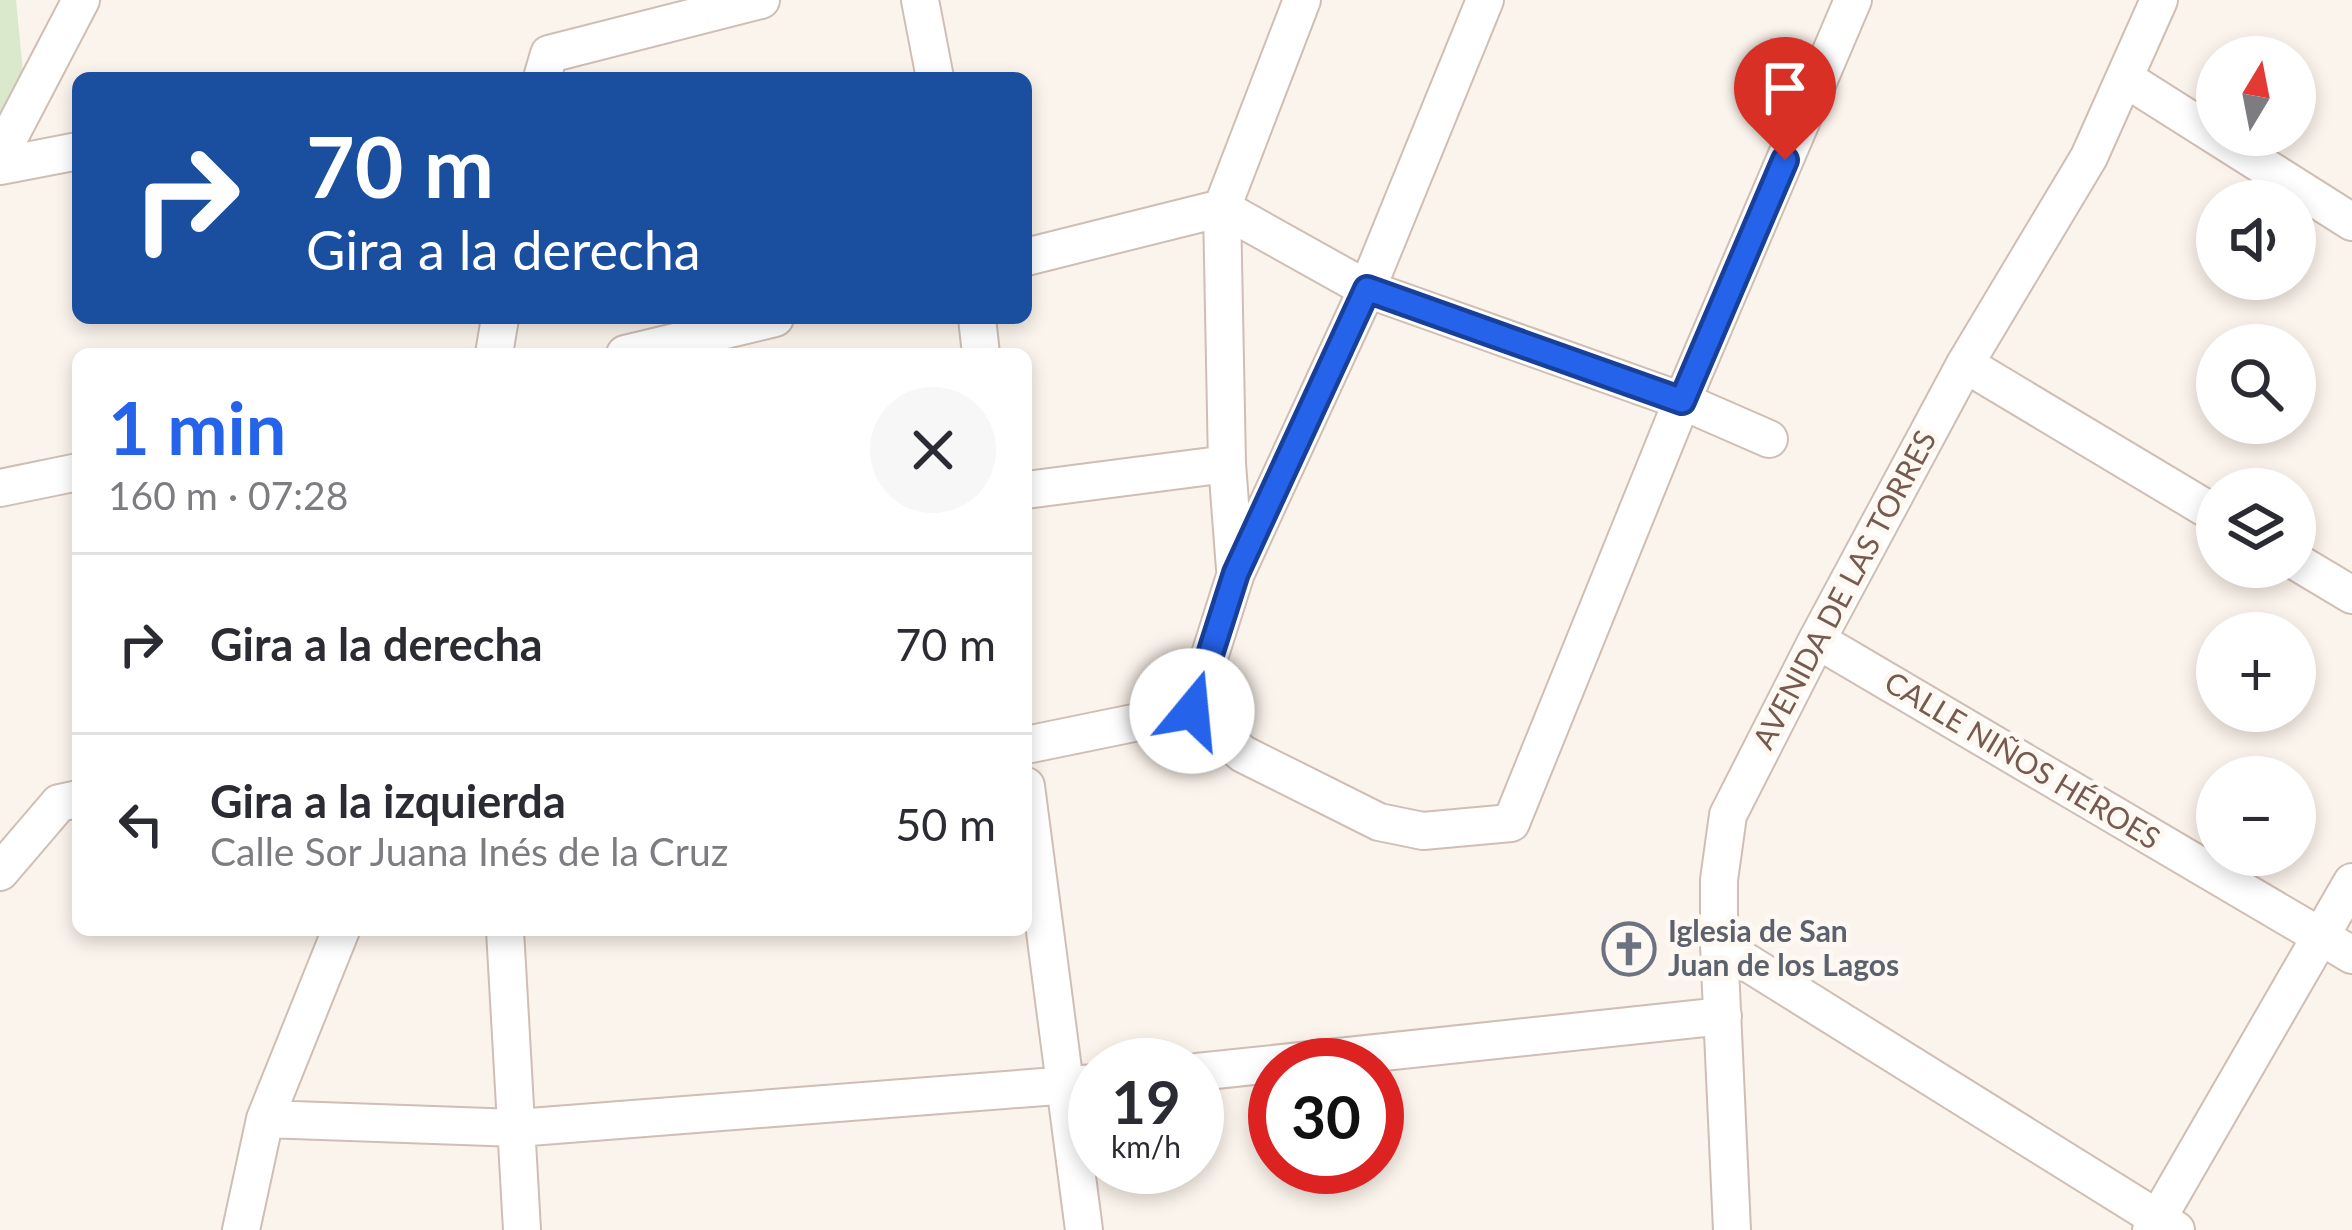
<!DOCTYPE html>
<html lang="es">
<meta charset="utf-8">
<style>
body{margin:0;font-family:Lato,sans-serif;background:#f7f7f7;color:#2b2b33;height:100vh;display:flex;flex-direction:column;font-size:45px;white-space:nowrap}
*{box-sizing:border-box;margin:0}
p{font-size:39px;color:#7c7c81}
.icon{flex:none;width:66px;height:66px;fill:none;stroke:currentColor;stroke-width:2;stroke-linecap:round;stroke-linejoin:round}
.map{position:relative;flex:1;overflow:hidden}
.details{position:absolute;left:72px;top:348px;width:960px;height:588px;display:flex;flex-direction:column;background:#fff;border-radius:18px;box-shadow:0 6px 18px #0003}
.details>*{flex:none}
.banner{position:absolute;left:72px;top:72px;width:960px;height:252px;border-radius:18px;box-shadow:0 6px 18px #0003;background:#1a4fa0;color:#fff;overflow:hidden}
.needle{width:78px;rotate:10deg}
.tools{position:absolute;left:2196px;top:36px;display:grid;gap:24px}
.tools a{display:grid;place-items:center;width:120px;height:120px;border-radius:50%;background:#fff;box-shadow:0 6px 18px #0003;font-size:60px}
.speed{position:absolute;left:1068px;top:1038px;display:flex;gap:24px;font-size:60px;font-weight:700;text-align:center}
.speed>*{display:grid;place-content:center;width:156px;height:156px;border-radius:50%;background:#fff;box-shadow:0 6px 18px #0003;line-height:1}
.speed small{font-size:30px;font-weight:400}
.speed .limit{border:18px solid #d22;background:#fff;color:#111}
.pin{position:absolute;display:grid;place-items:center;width:102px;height:102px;color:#fff;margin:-123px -51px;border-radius:50% 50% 50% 0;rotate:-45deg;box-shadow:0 0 12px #0007}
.pin .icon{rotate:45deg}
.me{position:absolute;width:132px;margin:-66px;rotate:17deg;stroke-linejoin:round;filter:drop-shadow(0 0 9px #0008)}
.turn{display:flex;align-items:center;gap:42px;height:252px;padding:0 36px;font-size:54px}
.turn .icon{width:156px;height:156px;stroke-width:2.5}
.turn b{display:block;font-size:84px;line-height:102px}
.round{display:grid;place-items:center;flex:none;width:126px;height:126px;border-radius:63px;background:#f7f7f7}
.head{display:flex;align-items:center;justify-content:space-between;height:204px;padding:0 36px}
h1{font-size:72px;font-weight:700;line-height:90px;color:#2563eb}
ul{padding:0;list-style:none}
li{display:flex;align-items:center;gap:36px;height:180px;padding:0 36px;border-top:3px solid #e1e1e2}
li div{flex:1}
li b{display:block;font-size:45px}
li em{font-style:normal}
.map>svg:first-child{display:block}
</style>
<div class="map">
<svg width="2352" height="1230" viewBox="0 0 2352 1230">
<rect width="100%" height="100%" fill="#fbf4ec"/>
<!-- green -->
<path fill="#dae8cb" d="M0 0H16L24 83 0 142Z"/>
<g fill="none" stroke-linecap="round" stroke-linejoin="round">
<!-- street casing -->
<g stroke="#cfbeb4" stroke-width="40">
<path id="street" d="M920 0 935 78
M542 78 549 54 761 0
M2126 79 2352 222
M0 155 81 0
M0 166 78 151
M1026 257 1222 208 1367 289 1682 401 1769 439
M977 318 981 354
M494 354 500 318
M625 354 775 318
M1965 364 2217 515
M0 488 78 472
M1026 490 1227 464
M2295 561 2352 595
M1235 569 1227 464 1222 208 1302 0
M1817 640 2352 955
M1192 711 1236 573 1367 289 1485 0
M1026 745 1192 711 1243 754 1379 822 1423 831 1511 823 1682 401 1853 0
M1026 786 1084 1230
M0 872 59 803 78 799
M505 930 522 1230
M1719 945 2176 1230
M1197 1072 1723 1016
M265 1119 517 1128 1095 1083
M241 1230 265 1119 341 930
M1732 1230 1719 945V880L1728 815 1817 640 1965 364 2089 157 2159 0
M2151 1230 2352 882"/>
</g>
<!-- street -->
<use href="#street" stroke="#fff" stroke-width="36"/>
</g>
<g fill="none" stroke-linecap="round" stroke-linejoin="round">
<!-- route casing -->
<g stroke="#184099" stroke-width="30">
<path id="route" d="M1192 711 1236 573 1367 289 1682 401 1785 160"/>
</g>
<!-- route -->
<use href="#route" stroke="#2563eb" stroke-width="21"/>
</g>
<!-- icons -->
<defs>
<g id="church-ring" transform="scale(2.7)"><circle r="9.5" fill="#fef8f3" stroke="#6b7280" stroke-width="1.5"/><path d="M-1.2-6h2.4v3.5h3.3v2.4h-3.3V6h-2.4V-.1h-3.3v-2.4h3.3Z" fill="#6b7280"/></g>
</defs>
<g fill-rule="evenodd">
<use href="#church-ring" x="1629" y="949"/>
</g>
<g text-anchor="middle" stroke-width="10" stroke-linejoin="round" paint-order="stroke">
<!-- street labels -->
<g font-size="30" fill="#755a50" stroke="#fef8f3">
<text transform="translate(1845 590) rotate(-62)" y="10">AVENIDA DE LAS TORRES</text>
<text transform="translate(2022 761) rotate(31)" y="10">CALLE NIÑOS HÉROES</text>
</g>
<!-- worship labels -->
<g font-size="30" font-weight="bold" fill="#5b616d" stroke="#fef8f3" text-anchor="start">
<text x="1668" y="942">Iglesia de San<tspan x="1668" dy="34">Juan de los Lagos</tspan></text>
</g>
</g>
</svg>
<div class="tools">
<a><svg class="needle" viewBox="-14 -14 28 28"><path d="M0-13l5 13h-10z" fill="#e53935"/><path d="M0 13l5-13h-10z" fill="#7c7c81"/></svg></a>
<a><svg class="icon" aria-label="sound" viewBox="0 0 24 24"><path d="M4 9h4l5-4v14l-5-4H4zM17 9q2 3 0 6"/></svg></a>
<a><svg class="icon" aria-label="search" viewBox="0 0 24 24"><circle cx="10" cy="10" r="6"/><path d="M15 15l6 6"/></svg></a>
<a><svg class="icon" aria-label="layers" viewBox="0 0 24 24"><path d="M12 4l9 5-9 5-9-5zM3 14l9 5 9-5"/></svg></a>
<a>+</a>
<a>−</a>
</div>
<div class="speed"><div>19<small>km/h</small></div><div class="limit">30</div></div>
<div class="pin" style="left:1785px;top:160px;background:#d93025"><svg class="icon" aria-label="arrive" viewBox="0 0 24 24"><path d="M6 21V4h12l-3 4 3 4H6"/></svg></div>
<svg class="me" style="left:1192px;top:711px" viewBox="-20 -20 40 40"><circle r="19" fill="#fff"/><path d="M0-13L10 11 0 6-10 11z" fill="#2563eb"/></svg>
<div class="banner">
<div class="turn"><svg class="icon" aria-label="right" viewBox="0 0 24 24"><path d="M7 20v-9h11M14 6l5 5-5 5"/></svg><div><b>70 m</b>Gira a la derecha</div></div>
</div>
<section class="details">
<div class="head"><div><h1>1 min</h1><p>160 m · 07:28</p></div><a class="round"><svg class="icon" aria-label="close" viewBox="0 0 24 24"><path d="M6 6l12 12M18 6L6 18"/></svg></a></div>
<ul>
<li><svg class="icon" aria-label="right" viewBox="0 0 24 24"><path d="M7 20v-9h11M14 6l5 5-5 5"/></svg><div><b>Gira a la derecha</b></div><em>70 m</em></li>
<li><svg class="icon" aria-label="left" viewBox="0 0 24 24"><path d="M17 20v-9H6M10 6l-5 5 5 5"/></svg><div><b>Gira a la izquierda</b><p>Calle Sor Juana Inés de la Cruz</p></div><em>50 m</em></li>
</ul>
</section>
</div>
